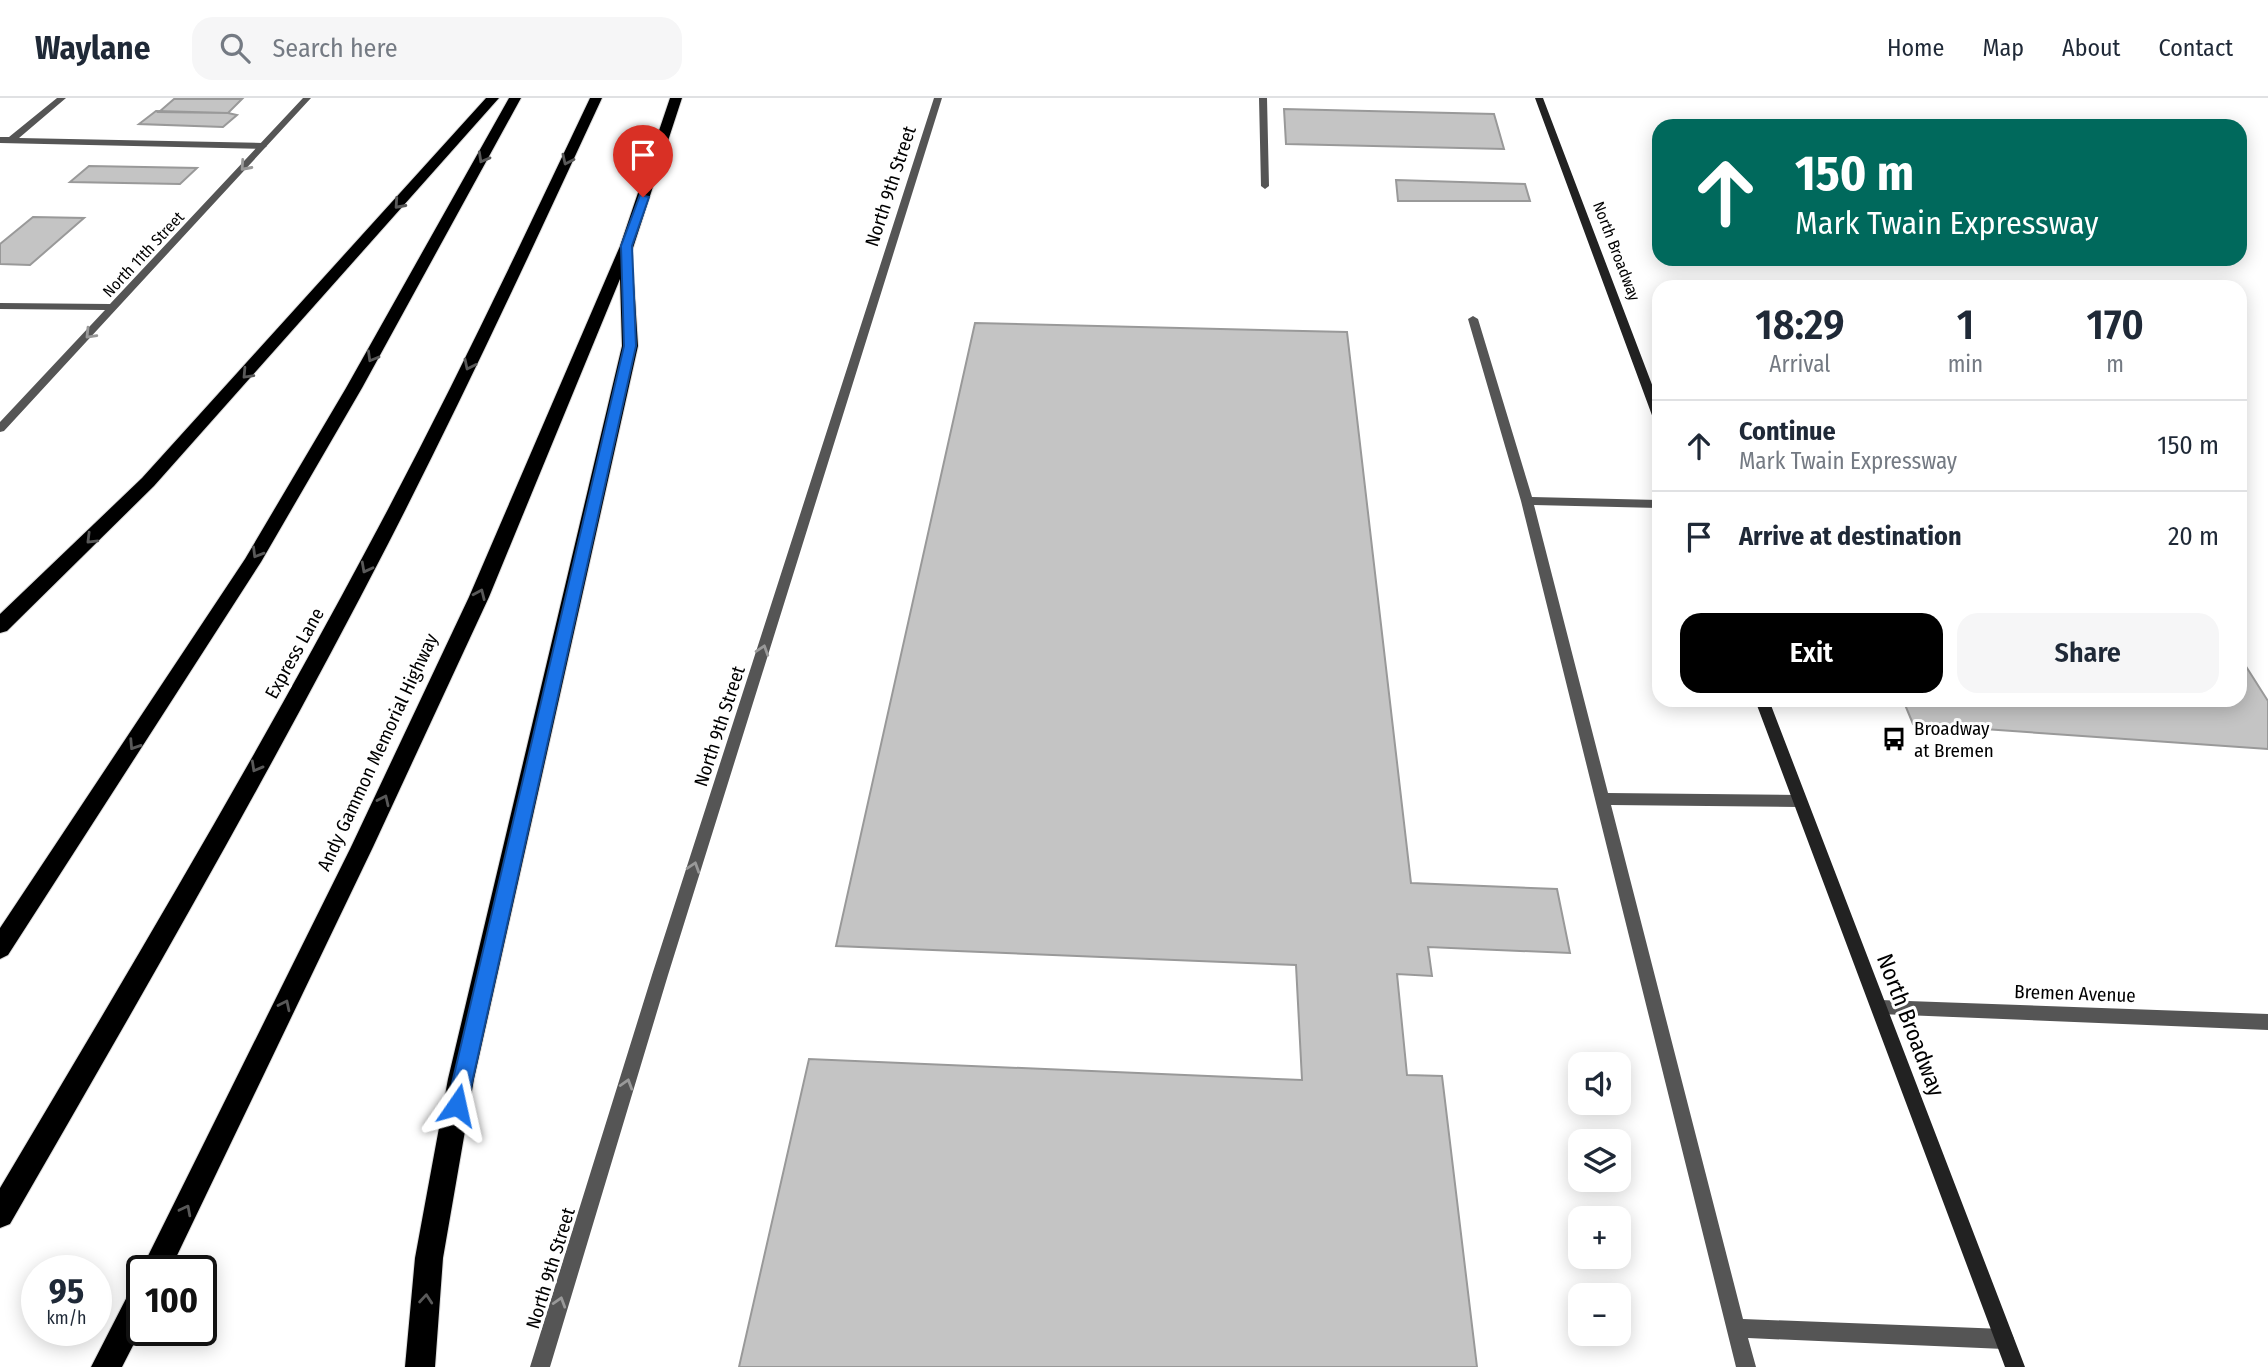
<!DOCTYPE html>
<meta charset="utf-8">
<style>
body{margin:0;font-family:"Fira Sans Condensed",sans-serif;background:#f6f6f7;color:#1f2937;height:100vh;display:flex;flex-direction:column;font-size:26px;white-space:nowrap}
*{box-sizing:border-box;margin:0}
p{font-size:23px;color:#747a83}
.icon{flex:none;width:38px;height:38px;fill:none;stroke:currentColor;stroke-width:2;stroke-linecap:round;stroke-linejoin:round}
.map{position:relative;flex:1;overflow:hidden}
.drawer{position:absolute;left:1652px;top:182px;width:595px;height:427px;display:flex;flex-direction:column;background:#fff;border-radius:21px;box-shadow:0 4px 18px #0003}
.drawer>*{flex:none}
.guide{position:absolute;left:1652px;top:21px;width:595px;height:147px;border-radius:21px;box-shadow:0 4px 18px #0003;background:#00695c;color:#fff;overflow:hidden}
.tools{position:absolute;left:1568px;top:954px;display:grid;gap:14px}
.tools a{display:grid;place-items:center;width:63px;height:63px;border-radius:14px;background:#fff;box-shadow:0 4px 18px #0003;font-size:35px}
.speed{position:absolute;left:21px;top:1157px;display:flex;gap:14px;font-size:35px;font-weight:700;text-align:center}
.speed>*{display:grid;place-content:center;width:91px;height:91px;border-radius:50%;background:#fff;box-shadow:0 4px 18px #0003;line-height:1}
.speed small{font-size:18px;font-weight:400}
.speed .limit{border:4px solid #111;border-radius:10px;background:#fff;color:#111}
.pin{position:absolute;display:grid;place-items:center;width:60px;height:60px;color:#fff;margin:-72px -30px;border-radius:50% 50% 50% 0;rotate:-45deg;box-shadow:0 0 7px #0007}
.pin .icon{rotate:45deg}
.me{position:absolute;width:77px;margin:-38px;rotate:11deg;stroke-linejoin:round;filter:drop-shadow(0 0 5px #0008)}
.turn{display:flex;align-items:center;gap:24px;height:147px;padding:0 28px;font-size:32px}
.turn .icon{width:91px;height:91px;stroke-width:2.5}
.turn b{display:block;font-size:49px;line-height:60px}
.eta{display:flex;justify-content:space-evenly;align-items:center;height:119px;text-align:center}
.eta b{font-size:42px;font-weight:600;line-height:49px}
.primary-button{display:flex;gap:14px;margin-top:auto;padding:14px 28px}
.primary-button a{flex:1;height:80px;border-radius:21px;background:#000;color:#fff;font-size:28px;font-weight:600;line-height:80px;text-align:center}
.primary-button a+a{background:#f6f6f7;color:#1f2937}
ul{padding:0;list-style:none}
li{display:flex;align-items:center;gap:21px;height:91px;padding:0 28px;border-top:2px solid #e0e1e3}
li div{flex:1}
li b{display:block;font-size:26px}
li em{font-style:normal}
header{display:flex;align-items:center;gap:42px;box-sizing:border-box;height:98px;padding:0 35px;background:#fff;border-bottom:2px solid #e0e1e3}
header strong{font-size:33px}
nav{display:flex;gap:38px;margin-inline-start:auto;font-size:24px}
.search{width:490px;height:63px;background:#f6f6f7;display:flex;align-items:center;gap:18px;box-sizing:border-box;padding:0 24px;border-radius:21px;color:#747a83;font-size:26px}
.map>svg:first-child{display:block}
</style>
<header>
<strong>Waylane</strong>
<div class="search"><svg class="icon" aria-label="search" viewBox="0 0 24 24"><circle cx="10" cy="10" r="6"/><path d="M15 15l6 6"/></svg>Search here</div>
<nav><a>Home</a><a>Map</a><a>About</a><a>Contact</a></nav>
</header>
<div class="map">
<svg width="2268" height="1269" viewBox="0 0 2268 1269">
<rect width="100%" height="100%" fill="#fff"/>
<!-- building -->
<path fill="#c4c4c4" stroke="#999" stroke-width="2" d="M174 1H242L228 15 159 14Z
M1284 11 1494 16 1504 51 1286 46Z
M156 13 228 15 237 17 223 29 139 26Z
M89 68 197 70 180 86 70 84Z
M1396 82 1525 86 1530 103H1398Z
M33 119 84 120 30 167 0 166V146Z
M975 225 1347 234 1411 785 1557 791 1570 855 1428 849 1432 878 1397 876 1407 977 1442 978 1477 1269H739L809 961 1302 982 1296 867 836 848Z
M2240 559 2268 603V651L1913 626 1903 602H2240Z"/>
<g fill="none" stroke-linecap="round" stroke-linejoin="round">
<!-- highway casing -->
<g stroke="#dbdbdb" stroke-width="2">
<path id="highway" d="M486 0H499L154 388 7 533 0 535V516L142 380Z
M509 0H521L362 290 261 464 8 857 0 861V830L245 461 346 290Z
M590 0H602C533 149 464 298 389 444 270 675 140 901 10 1126L0 1130V1090C126 878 253 665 369 447 448 300 519 150 590 0Z
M670 0H682L632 153 638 248 474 981 443 1160 435 1269H405L415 1160 448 981 622 248 620 181 489 499 373 749 170 1172H141L351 749 469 499 620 148Z
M142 1185V1230L122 1269H91L132 1189Z"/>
</g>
<!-- lane -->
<path fill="#555" fill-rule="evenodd" d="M57 0H66L19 40 263 45 267 48 263 51 0 45V39H9Z
M1259 0H1267L1269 88 1265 91 1261 88Z
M1473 218 1478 221 1532 399 1659 402V410L1534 407 1608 695 1799 697 1804 699 1806 703 1804 707 1799 709 1611 707 1743 1221 2004 1231 2011 1234 2014 1241 2011 1248 2004 1251 1748 1240 1756 1269H1736L1521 403 1468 221Z"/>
<!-- street -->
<path fill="#555" fill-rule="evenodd" d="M303 0H311L4 333 0 334V324L105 212 0 211V205L110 206Z
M934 0H942L668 877 550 1269H530L652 877Z
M1880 902 2268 916V932L1880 916 1874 914 1872 909 1874 904Z"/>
<!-- secondary -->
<path fill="#222" fill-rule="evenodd" d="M1535 0H1543L1659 305V323L1653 320Z
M1755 602H1769L2025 1269H2005Z"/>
<!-- highway -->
<use href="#highway" fill="#000" fill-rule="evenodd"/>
</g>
<!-- one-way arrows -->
<defs><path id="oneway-chevron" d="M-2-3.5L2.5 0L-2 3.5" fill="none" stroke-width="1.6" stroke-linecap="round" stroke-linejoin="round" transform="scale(1.75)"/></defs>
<g stroke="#595959">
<use href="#oneway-chevron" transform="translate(483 60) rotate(119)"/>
<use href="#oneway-chevron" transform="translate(567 62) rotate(115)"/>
<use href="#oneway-chevron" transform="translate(399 106) rotate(132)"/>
<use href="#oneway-chevron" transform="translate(372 259) rotate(120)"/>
<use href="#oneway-chevron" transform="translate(469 267) rotate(116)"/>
<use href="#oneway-chevron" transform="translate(247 276) rotate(133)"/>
<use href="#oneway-chevron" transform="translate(91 441) rotate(135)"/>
<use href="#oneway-chevron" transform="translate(257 455) rotate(121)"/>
<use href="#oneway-chevron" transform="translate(366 470) rotate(118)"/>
<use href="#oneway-chevron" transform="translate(480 496) rotate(-66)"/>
<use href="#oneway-chevron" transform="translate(134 647) rotate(123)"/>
<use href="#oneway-chevron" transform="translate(256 669) rotate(119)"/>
<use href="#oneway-chevron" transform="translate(384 702) rotate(-65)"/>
<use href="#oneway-chevron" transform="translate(285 907) rotate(-64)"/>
<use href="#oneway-chevron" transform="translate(186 1112) rotate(-63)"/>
<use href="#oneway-chevron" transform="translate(426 1201) rotate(-85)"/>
</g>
<g stroke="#999">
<use href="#oneway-chevron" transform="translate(245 68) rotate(132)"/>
<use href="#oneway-chevron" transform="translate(90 236) rotate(134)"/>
<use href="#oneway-chevron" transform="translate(763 552) rotate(-72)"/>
<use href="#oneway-chevron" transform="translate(694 769) rotate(-72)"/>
<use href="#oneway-chevron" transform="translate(627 986) rotate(-73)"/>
<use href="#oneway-chevron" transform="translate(560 1204) rotate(-73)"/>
</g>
<!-- route -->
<path fill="#1a73e8" stroke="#114b97" stroke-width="2" d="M640 97 649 99 632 148 636 248 467 1007 464 1013 457 1016 450 1013 447 1007 624 248 621 148Z"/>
<!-- icons -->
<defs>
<g id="bus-bare" transform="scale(1.89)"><path d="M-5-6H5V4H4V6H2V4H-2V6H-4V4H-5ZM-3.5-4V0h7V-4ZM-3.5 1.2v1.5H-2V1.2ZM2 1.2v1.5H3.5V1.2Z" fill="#000" stroke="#fff" stroke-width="2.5" paint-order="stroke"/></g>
</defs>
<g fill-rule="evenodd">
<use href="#bus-bare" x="1894" y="641"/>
</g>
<g text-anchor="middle" stroke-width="6" stroke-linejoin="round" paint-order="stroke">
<!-- far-street labels -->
<g font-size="16" fill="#000" stroke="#fff">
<text transform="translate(1617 153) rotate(69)" y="6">North Broadway</text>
<text transform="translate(143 156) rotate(-47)" y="6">North 11th Street</text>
</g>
<!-- street labels -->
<g font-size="19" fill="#000" stroke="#fff">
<text transform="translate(890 88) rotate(-72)" y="7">North 9th Street</text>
<text transform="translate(294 555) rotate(-61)" y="7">Express Lane</text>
<text transform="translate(719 628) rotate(-72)" y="7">North 9th Street</text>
<text transform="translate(377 654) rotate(-65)" y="7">Andy Gammon Memorial Highway</text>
<text transform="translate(2075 895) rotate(2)" y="7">Bremen Avenue</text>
<text transform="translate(550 1170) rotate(-73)" y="7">North 9th Street</text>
</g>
<!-- poi labels -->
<g font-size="19" fill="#000" stroke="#fff" text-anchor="start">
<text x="1914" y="637">Broadway<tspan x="1914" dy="22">at Bremen</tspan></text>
</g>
<!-- near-street labels -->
<g font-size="23" fill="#000" stroke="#fff">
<text transform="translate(1911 927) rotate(69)" y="8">North Broadway</text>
</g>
</g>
</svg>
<div class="tools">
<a><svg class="icon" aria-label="sound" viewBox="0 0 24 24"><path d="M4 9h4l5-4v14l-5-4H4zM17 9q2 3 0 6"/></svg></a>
<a><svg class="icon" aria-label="layers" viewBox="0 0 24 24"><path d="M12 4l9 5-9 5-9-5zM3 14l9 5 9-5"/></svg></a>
<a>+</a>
<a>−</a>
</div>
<div class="speed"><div>95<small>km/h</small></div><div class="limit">100</div></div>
<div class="pin" style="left:643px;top:99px;background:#d93025"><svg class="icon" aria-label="arrive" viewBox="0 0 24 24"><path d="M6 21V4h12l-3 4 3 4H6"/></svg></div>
<svg class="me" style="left:457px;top:1007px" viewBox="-20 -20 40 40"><path d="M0-17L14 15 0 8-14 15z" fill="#1a73e8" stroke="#fff" stroke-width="4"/></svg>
<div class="guide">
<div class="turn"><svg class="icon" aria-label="ahead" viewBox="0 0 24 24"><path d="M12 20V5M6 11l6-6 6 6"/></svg><div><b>150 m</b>Mark Twain Expressway</div></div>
</div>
<section class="drawer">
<div class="eta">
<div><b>18:29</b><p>Arrival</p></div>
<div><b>1</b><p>min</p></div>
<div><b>170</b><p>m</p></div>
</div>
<ul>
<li><svg class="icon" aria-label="ahead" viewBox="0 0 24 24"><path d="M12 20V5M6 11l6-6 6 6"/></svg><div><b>Continue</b><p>Mark Twain Expressway</p></div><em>150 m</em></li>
<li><svg class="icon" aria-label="arrive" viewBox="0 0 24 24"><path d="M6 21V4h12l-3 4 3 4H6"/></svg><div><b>Arrive at destination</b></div><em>20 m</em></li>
</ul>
<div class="primary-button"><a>Exit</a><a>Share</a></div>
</section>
</div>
